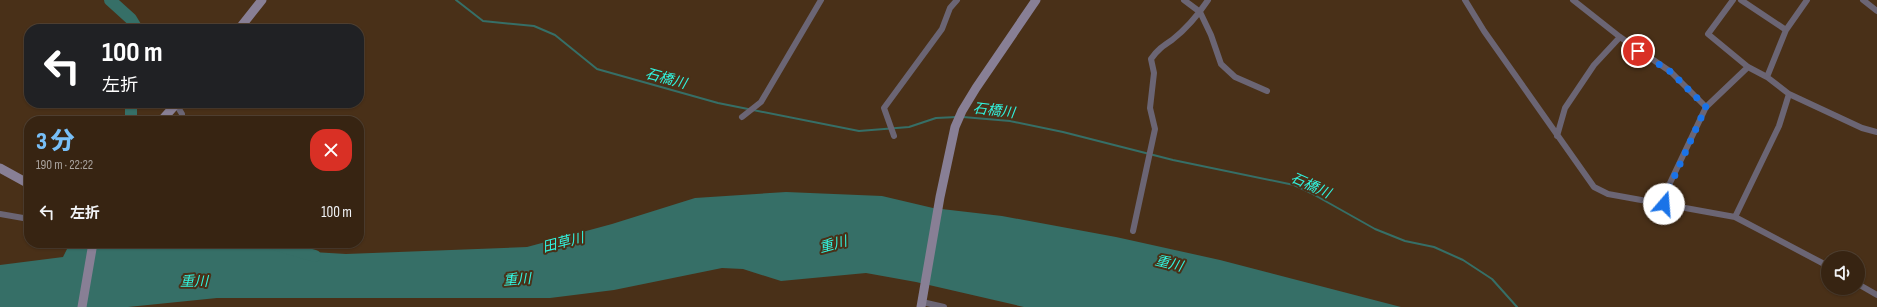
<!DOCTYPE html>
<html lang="ja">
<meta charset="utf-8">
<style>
body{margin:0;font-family:"Sofia Sans Condensed","Noto Sans JP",sans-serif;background:#3e2c1b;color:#f1f3f6;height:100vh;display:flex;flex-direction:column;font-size:15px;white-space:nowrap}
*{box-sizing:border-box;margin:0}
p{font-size:13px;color:#aaa49f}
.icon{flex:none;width:22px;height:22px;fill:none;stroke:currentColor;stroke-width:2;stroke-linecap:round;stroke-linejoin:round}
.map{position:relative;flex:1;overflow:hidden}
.side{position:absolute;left:24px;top:116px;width:340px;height:132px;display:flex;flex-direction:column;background:#372412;border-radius:16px;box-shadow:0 1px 3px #0004,0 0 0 1px #514132}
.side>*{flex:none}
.top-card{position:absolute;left:24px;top:24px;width:340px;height:84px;border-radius:16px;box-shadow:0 1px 3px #0004,0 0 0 1px #514132;background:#202124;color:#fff;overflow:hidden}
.controls{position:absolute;left:1821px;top:251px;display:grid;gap:8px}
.controls a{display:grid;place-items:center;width:44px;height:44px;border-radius:50%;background:#372412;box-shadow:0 1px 3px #0004,0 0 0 1px #514132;font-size:20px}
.pin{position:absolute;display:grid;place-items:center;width:34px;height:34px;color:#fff;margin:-17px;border:2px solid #fff;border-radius:50%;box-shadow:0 1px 4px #0007}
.me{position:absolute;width:44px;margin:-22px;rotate:18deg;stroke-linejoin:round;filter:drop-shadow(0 0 3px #0008)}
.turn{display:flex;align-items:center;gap:14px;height:84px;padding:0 12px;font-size:18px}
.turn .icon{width:52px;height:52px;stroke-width:2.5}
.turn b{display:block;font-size:28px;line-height:34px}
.round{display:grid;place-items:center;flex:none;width:42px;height:42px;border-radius:16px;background:#3e2c1b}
.headline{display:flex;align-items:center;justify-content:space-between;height:68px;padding:0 12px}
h1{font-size:24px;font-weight:800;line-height:30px;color:#78bff7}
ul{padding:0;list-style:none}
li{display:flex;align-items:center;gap:12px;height:56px;padding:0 12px}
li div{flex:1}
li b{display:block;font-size:15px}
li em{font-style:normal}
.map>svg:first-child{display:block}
</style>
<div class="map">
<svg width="1877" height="307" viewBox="0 0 1877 307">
<rect width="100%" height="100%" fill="#493018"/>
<!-- water -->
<path fill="#366f67" d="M786 192 882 196 933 208 1002 216 1116 237 1220 260 1401 307H1024L916 282 866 273 781 281 743 269 722 268 614 290 550 298H217L128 307H0V265L63 257 70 243H269L279 250 346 254 527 247 612 224 695 198Z"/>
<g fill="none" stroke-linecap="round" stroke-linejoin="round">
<!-- stream -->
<path stroke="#366f67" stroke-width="2" d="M456 0 483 21 534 26 555 35 597 69 718 103 748 109
M753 110 859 131 909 127 936 118 957 117
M963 117 1010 121 1063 132 1173 160 1294 185 1311 193 1375 229 1405 241 1434 247 1463 260 1492 279 1517 307"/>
<!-- river -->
<path stroke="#366f67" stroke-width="12" d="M110 0 131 19 137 29
M131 121V103
M270 243 315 256"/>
<!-- street -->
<path stroke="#6b6574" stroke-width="6" d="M1184 0 1200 12 1211 35 1221 64 1235 77 1267 91
M1465 0 1484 31 1594 187 1608 194 1735 217 1828 266
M1573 0 1620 37 1671 72 1706 107
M1733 0 1708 34 1748 67 1767 77 1789 94 1779 126 1735 217
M1741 0 1786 30
M1863 0 1877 11
M1767 77 1786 30 1807 0
M1789 94 1862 128 1877 132
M176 104 182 114V121
M742 117 761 102 821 0
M894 136 884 108 942 29 950 8 957 0
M1557 136 1565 108 1594 65 1620 37
M1664 204 1669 185 1706 107 1748 67
M0 214 29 219
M1133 231 1155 129 1150 108 1154 73 1151 59C1157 50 1163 46 1172 40 1186 29 1198 15 1208 0
M1858 284 1877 295
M922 302 944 307"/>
<!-- secondary -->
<path stroke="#887f95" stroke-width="9" d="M239 29 262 0
M161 121 177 103
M0 168 29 184
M82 307 93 243
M921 307 940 197 955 127 962 111 976 88 1036 0"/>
</g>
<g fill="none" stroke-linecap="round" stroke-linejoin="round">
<!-- route -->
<path stroke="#1a73e8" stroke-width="7" stroke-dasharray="0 12.6" d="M1638 51 1671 72 1706 107 1670 186 1664 204"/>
</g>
<g text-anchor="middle" stroke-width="4" stroke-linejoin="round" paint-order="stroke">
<!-- water labels -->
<g font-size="14" font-style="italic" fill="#31f4df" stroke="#493018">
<text transform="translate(666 78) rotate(15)" y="5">石橋川</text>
<text transform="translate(994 110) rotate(7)" y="5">石橋川</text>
<text transform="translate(1311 185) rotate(24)" y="5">石橋川</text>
<text transform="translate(563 242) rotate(-14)" y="5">田草川</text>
<text transform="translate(833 244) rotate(-15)" y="5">重川</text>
<text transform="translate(1169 263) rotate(14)" y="5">重川</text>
<text transform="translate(517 279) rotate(-4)" y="5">重川</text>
<text x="194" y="286">重川</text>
</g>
</g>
</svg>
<div class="controls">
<a><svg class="icon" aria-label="sound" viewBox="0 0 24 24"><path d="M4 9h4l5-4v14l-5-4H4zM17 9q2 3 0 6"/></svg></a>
</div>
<div class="pin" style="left:1638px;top:51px;background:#d93025"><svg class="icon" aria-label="arrive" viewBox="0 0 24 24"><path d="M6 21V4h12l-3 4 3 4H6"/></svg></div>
<svg class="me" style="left:1664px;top:204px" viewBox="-20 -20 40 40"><circle r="19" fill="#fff"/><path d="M0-13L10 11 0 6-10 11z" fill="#1a73e8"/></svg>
<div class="top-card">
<div class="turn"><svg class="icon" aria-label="left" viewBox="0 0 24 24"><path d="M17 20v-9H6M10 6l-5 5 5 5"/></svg><div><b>100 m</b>左折</div></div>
</div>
<section class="side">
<div class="headline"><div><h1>3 分</h1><p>190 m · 22:22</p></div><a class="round" style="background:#d93025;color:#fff"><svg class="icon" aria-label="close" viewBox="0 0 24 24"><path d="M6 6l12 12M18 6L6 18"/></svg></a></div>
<ul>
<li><svg class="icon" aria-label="left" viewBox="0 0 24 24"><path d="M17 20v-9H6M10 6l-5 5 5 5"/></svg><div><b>左折</b></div><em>100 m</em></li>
</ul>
</section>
</div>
